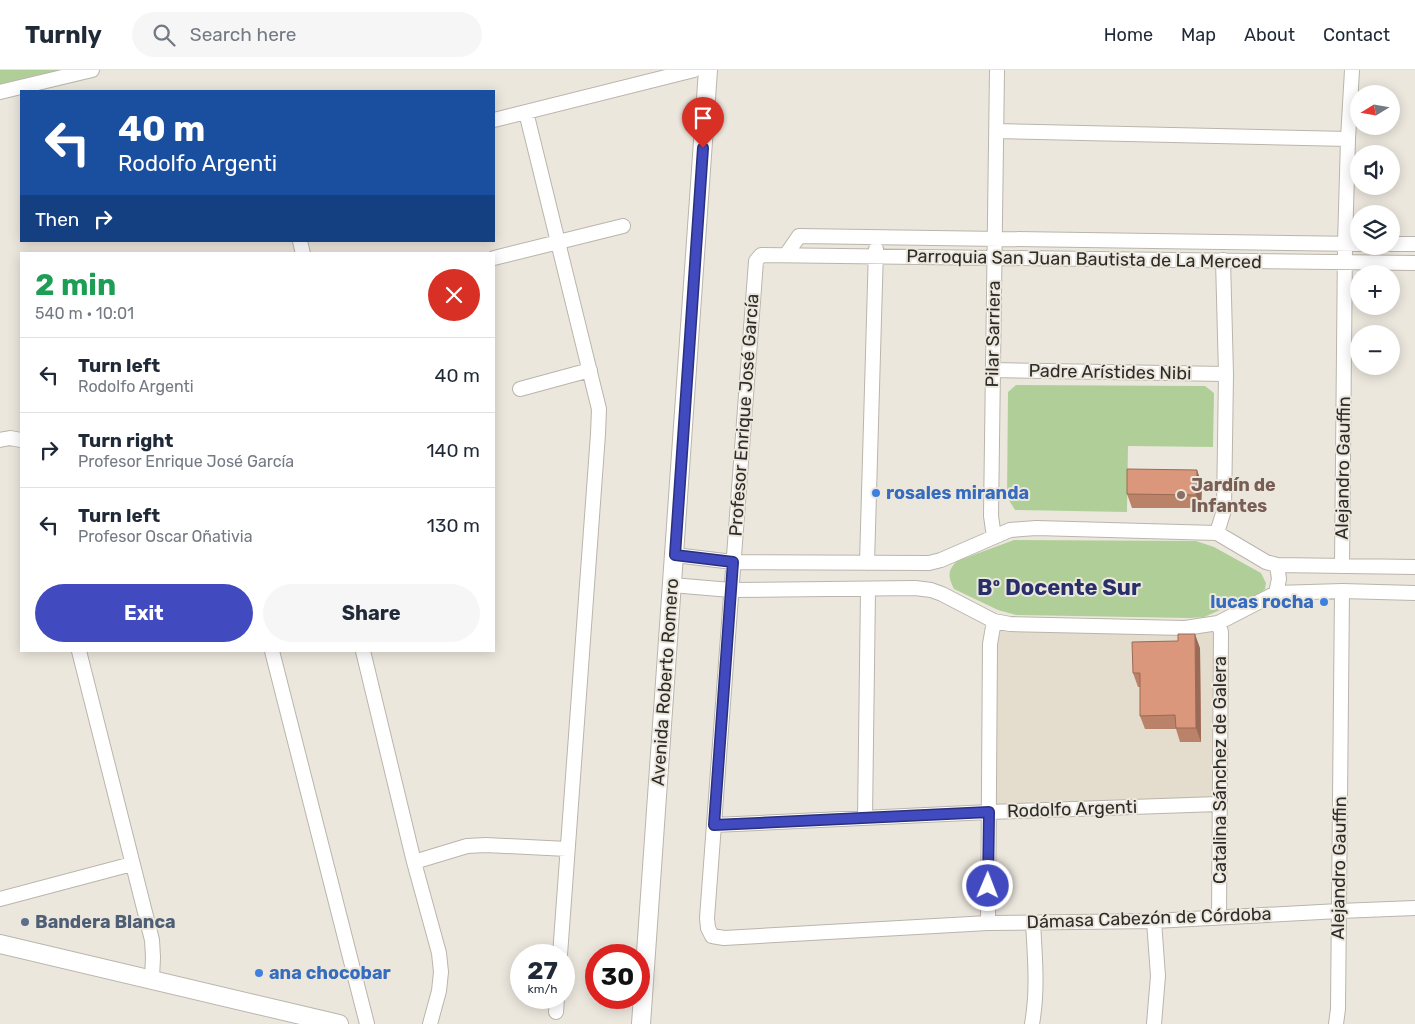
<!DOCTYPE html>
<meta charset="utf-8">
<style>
body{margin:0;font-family:Rubik,sans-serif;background:#f6f6f7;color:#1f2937;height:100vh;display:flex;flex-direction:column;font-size:19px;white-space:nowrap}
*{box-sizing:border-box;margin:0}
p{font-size:16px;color:#747a83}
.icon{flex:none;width:28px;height:28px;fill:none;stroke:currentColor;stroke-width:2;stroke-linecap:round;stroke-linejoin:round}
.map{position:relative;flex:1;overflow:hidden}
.side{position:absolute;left:20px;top:182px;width:475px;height:400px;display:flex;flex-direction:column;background:#fff;border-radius:0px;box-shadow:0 2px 12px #0003}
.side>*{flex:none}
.top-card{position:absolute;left:20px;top:20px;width:475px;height:152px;border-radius:0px;box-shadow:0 2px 12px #0003;background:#1a4fa0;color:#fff;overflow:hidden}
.needle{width:32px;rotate:259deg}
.controls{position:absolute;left:1350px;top:15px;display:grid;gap:10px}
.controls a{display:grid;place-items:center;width:50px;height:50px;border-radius:50%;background:#fff;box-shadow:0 2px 12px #0003;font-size:25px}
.speed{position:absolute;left:510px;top:874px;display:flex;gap:10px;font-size:25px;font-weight:700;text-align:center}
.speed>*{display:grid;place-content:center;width:65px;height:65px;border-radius:50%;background:#fff;box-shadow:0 2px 12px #0003;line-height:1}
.speed small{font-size:12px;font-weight:400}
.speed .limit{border:8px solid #d22;background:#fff;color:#111}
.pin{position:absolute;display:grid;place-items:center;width:42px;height:42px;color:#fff;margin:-51px -21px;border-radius:50% 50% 50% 0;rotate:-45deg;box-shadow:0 0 5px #0007}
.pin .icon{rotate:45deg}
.me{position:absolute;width:55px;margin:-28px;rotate:1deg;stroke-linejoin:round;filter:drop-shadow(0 0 4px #0008)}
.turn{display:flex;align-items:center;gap:18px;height:105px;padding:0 15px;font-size:22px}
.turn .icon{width:65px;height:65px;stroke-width:2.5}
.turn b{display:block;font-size:35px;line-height:42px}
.then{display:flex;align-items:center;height:48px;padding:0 15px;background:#0003;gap:10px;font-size:19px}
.round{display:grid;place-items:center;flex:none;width:52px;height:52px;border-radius:26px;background:#f6f6f7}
.head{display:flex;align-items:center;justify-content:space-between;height:85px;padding:0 15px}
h1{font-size:30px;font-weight:700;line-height:38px;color:#1e9e55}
.button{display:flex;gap:10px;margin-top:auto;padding:10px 15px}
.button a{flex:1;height:58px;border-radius:30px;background:#414abf;color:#fff;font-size:20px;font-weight:700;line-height:58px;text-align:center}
.button a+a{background:#f6f6f7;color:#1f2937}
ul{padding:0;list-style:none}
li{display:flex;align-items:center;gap:15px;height:75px;padding:0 15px;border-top:1px solid #e0e1e3}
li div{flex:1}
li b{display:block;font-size:19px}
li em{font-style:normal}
header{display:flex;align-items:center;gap:30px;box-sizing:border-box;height:70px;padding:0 25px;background:#fff;border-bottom:1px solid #e0e1e3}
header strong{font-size:24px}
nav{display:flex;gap:28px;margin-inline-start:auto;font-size:18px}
.search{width:350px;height:45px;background:#f6f6f7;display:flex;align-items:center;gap:12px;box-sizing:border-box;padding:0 18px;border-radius:28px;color:#747a83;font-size:19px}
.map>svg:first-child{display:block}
</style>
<header>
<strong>Turnly</strong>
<div class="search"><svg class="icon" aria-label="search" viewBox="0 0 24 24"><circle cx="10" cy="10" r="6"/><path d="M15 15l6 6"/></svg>Search here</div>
<nav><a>Home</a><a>Map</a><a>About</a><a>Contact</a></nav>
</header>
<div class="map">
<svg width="1415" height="954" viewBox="0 0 1415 954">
<rect width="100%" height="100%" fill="#ece7dd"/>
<!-- built -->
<path fill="#e4dccc" d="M994 551 1218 553 1219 734 990 741Z"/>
<!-- green -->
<path fill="#b0cf98" d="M0 0H83L0 21Z
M1016 315 1205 316 1214 323 1213 377 1128 376 1127 442 1015 440 1007 427 1008 322Z
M1014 470 1196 471 1214 477 1261 503 1266 513 1265 519 1260 523 1204 547 1190 548 1016 545 998 540 954 519C948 507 947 501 957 491Z"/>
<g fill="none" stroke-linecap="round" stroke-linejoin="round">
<!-- minor casing -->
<g stroke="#bab5ac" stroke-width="16">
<path id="minor" d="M0 22 92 0
M526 42 599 339 598 364 560 885
M494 50 694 0
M996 61 1348 69
M300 171 303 184
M1391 174H1415
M786 185 799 166 1359 174
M494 188 623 156
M1415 193 761 185 756 191 707 848 708 858 712 866 724 868 988 853 1154 851 1339 841 1415 838
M993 300 1226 304
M520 319 590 300
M0 370 10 368 21 370
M1217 463 1224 440 1226 304 1223 190
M994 467 991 446 997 0
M675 485 733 492 929 493 941 490 1010 460 1036 458 1217 463 1266 492 1277 495 1415 497
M867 493 876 179
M1342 495 1345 174 1348 69 1352 0
M672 515 731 520 915 518 931 520 942 524 994 551 1010 554 1185 558 1218 553 1276 523 1342 521 1415 523
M1276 523 1279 509 1277 495
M1218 553 1221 562 1219 847
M79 581 152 870 153 887 152 909
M272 581 367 954
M363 581 414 792 439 883 441 902 439 921 430 954
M865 748 868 519
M714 755 989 742 1219 734
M414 792 467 776 486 775 567 779
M0 829 132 794
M1154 851 1158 906 1154 954
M988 853 990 574 994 551
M556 942 557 928
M1032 954C1038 920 1035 888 1033 853
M1336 954 1338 939 1342 521"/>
</g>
<!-- major casing -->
<g stroke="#bab5ac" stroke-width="20">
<path id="major" d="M0 874 339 954
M641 954 708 0"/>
</g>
<!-- minor -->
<use href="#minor" stroke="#fff" stroke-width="14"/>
<!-- major -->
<use href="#major" stroke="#fff" stroke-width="18"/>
</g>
<!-- wall -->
<path fill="#bb826a" d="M1202 414 1201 438H1132L1127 424Z
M1200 578 1201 672H1180L1176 659H1145L1140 646V617H1138L1133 603Z"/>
<!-- shaded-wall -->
<path fill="#996a56" d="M1197 400 1202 414 1201 438 1196 425Z
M1195 564 1200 578 1201 672 1196 658Z"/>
<!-- building -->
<path fill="#da977b" stroke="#996a56" d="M1127 399 1197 400 1196 425 1127 424Z
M1178 564H1195L1196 658H1176L1175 645 1140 646V603H1133L1132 572 1178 571Z"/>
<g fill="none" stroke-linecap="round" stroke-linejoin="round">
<!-- route casing -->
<g stroke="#2a307c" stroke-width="12">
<path id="route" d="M703 78 675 485 733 492 714 755 989 742 988 816"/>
</g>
<!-- route -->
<use href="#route" stroke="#414abf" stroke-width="9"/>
</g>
<!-- markers -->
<g fill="#3f7fe0" stroke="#ece7dd" stroke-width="2">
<circle cx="876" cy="423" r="5"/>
<circle cx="1324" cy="532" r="5"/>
<circle cx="259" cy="903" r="5"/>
</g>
<circle fill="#8d6e63" stroke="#ece7dd" stroke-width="2" cx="1181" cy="425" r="5"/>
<circle fill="#5c6f8a" stroke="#ece7dd" stroke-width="2" cx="25" cy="852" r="5"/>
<g text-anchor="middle" stroke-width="4" stroke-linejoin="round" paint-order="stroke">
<!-- street labels -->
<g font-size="18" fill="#2e2c28" stroke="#ece7dd">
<text transform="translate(1084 189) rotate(1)" y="6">Parroquia San Juan Bautista de La Merced</text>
<text transform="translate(993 264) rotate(-89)" y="6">Pilar Sarriera</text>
<text transform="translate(1110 302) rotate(1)" y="6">Padre Arístides Nibi</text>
<text transform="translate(744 345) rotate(-86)" y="6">Profesor Enrique José García</text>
<text transform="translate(1343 398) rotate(-89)" y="6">Alejandro Gauffin</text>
<text transform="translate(665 612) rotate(-86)" y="6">Avenida Roberto Romero</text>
<text transform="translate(1220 700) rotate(-90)" y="6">Catalina Sánchez de Galera</text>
<text transform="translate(1072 739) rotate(-2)" y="6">Rodolfo Argenti</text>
<text transform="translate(1339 798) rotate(-89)" y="6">Alejandro Gauffin</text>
<text transform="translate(1149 848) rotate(-2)" y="6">Dámasa Cabezón de Córdoba</text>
</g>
<!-- education labels -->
<g font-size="18" font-weight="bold" fill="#785e54" stroke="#ece7dd" text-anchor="start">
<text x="1191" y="421">Jardín de<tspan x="1191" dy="21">Infantes</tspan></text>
</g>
<!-- shop labels -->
<g font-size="18" font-weight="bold" fill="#366cbe" stroke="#ece7dd" text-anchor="start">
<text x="886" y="429">rosales miranda</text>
<text x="1314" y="538" text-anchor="end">lucas rocha</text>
<text x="269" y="909">ana chocobar</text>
</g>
<!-- service labels -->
<g font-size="18" font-weight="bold" fill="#4e5e75" stroke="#ece7dd" text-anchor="start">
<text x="35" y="858">Bandera Blanca</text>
</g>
<!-- district labels -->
<g font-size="22" font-weight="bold" fill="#28306a" stroke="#ece7dd">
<text x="1059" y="525">Bº Docente Sur</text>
</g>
</g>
</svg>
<div class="controls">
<a><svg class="needle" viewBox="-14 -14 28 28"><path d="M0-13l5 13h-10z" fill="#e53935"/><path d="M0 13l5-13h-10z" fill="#747a83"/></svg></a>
<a><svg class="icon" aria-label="sound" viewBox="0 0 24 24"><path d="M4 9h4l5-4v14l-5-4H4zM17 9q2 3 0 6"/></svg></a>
<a><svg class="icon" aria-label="layers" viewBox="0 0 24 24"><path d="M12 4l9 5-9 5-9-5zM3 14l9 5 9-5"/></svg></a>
<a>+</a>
<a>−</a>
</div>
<div class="speed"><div>27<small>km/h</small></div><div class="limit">30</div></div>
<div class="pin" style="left:703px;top:78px;background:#d93025"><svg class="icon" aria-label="arrive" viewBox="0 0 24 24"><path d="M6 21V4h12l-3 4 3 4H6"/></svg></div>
<svg class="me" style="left:988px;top:816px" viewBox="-20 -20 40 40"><circle r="17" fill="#414abf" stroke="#fff" stroke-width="3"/><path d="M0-11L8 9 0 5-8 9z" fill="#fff"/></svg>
<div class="top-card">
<div class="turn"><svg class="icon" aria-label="left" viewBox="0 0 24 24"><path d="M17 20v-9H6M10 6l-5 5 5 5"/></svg><div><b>40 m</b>Rodolfo Argenti</div></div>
<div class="then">Then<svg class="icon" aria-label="right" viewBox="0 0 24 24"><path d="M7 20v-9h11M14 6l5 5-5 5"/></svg></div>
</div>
<section class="side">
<div class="head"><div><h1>2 min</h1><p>540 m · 10:01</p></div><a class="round" style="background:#d93025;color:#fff"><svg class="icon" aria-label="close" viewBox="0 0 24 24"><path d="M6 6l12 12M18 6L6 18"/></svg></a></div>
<ul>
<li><svg class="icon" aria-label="left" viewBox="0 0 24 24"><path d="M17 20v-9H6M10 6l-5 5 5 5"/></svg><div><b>Turn left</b><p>Rodolfo Argenti</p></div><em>40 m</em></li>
<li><svg class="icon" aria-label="right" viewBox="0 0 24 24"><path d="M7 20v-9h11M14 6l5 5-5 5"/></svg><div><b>Turn right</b><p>Profesor Enrique José García</p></div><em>140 m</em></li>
<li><svg class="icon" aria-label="left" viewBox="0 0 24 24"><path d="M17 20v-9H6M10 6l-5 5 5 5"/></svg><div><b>Turn left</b><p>Profesor Oscar Oñativia</p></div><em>130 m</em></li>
</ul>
<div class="button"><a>Exit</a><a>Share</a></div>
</section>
</div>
